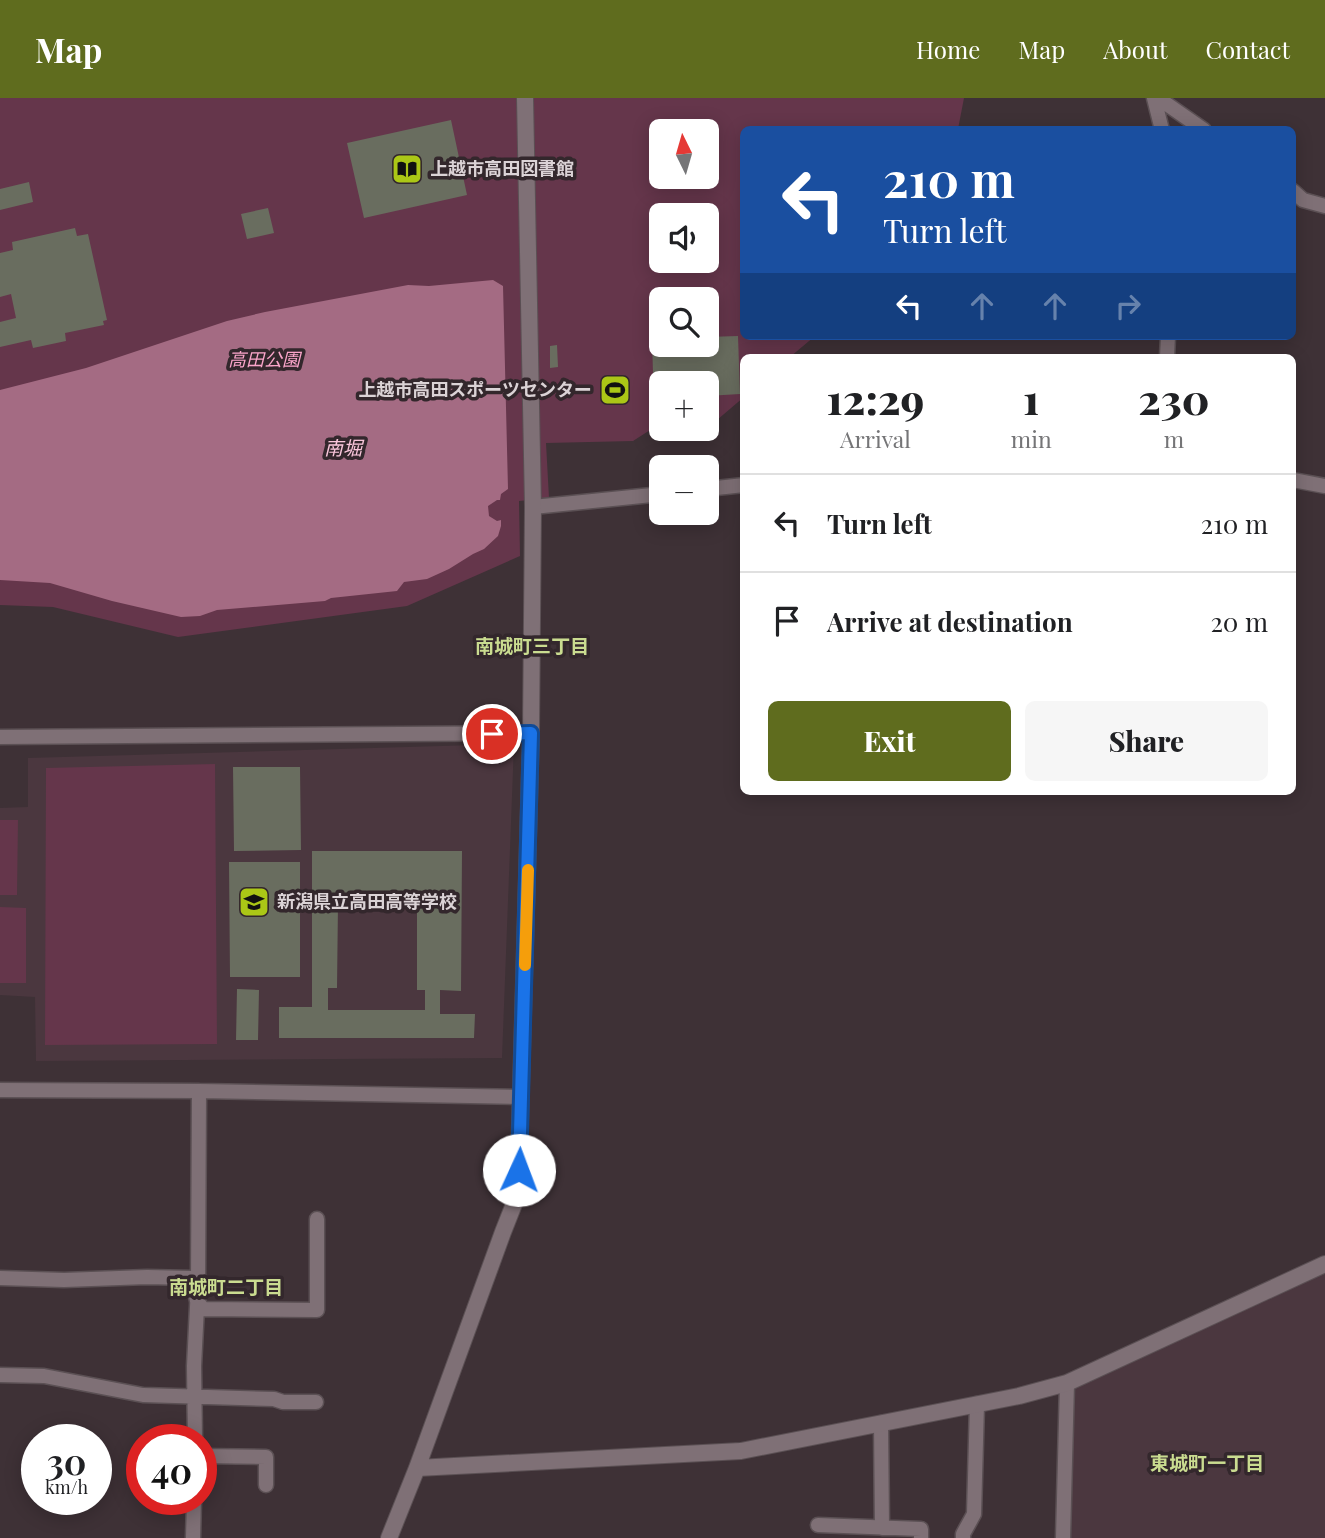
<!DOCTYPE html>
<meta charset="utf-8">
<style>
body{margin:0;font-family:"Playfair Display","Noto Sans JP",serif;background:#f6f6f6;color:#202124;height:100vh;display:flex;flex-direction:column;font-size:26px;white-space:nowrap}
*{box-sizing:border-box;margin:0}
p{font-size:23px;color:#757577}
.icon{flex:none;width:38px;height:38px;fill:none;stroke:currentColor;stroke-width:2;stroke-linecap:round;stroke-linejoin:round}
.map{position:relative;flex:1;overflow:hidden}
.sheet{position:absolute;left:740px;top:256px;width:556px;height:441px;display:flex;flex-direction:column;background:#fff;border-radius:10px;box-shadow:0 4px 18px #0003}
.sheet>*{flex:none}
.guide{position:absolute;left:740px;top:28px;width:556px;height:214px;border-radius:10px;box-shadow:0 4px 18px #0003;background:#1a4fa0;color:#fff;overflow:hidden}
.needle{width:46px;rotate:355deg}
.fabs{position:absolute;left:649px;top:21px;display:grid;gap:14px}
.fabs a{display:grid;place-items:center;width:70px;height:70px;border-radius:10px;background:#fff;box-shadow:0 4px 18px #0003;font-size:35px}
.speed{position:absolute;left:21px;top:1326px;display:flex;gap:14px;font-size:35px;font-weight:700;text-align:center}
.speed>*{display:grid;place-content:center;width:91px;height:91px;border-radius:50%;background:#fff;box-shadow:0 4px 18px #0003;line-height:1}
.speed small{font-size:18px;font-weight:400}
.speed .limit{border:10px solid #d22;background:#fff;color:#111}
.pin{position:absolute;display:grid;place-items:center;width:60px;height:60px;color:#fff;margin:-30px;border:4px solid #fff;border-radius:50%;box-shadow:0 2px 7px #0007}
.me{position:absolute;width:77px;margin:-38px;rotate:2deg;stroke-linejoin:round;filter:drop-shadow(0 0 5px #0008)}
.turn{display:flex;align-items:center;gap:24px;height:147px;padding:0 28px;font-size:32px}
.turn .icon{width:91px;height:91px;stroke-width:2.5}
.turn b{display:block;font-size:49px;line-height:60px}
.lanes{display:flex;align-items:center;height:66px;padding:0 28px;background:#0003;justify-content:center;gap:35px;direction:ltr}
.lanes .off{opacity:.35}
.eta{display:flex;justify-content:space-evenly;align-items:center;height:119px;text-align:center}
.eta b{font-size:42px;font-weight:800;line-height:49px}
.action{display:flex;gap:14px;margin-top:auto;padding:14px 28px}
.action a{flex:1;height:80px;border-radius:10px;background:#5f6c1e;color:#fff;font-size:28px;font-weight:800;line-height:80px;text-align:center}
.action a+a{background:#f6f6f6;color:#202124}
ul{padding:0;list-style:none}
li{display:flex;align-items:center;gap:21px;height:98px;padding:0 28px;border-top:2px solid #e0e0e0}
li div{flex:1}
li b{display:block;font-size:26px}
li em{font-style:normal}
header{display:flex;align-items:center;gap:42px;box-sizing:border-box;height:98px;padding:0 35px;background:#5f6c1e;color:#fff}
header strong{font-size:33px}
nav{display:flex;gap:38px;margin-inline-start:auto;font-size:24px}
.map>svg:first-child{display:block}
</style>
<header>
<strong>Map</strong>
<nav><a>Home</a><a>Map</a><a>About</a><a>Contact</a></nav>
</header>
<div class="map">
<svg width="1325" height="1440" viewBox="0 0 1325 1440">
<rect width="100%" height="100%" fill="#3e3136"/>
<!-- built -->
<path fill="#4b373f" d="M514 646 502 960 36 963 35 899 0 897V710L28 709V660Z
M1325 1175V1440H1071L1073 1291 1236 1213Z"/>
<!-- green -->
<path fill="#65364b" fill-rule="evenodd" d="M0 0H964L958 31 744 32V238H815L790 259H744V299L717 322 707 321V285H662L661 325 633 343 546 345 549 400 519 403 520 458 407 508 178 539 53 509 0 507ZM662 33H707V79H662ZM662 117H707V163H662ZM662 201H707V247H662Z
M215 666 217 946 45 947 46 670Z
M0 722H18L17 797H0Z
M0 809 26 810V885H0Z"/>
<!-- water -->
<path fill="#a46b83" d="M493 182 503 188 508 391 501 396 500 402H497L488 408 489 418 497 423 501 422V428L498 438 484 451 473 456 449 471 427 481 404 484 397 493 331 500 325 503 217 512 200 518 181 519 112 503 50 485 0 482V292L86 270 227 223 265 214 408 187 429 188Z"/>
<!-- building -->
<path fill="#696d5f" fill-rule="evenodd" d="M451 22 467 97 364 120 347 45Z
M29 84 33 104 0 112V91Z
M268 110 274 135 247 141 241 116Z
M75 130 77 138 88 136 107 222 103 223 104 227 65 235 66 243 33 250 31 242 0 249V224L16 220 11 196 0 199V155L13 152 12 144Z
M738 238 740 296 707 298V285H662V310H654L652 241H662V247H707V239Z
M557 247 558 269 550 270V248Z
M233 669H300L301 752 234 753Z
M312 753H462L461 893 440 892V916H475L474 940H279V909H312ZM338 805H417V892H425V912H328V890H337Z
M229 764H300V879H230Z
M237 891 259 892 258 942H236Z"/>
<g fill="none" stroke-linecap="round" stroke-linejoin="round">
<!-- minor casing -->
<g stroke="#5b5054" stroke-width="17">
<path id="minor" d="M1154 0 1162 32
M1158 0 1204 32
M1293 93 1303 102 1325 108
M1167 259 1168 238
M1293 382 1325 388
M707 391 744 387
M533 409 662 396
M0 639 531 635
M0 992 199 993 521 999
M0 1180 64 1182 147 1179 192 1180 197 1203 203 1211 317 1212V1121
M0 1277 44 1278 143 1297 274 1301 283 1304H316
M881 1325 882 1430
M195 1342 194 1268 198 1189 199 993
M201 1358 266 1359V1387
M818 1427 921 1431V1440
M193 1440 194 1402
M963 1440V1436L974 1416 977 1306
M1063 1440 1067 1285"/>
</g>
<!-- tertiary casing -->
<g stroke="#5b5054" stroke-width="18">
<path id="tertiary" d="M417 1370 741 1353 1019 1298 1067 1285 1325 1166
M389 1440 417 1370 503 1134 518 1096 531 635 533 409 525 0"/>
</g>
<!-- minor -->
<use href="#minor" stroke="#7f7076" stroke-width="14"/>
<!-- tertiary -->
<use href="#tertiary" stroke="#7f7076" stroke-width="16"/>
</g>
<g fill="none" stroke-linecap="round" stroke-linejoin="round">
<!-- route casing -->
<g stroke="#114b97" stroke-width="18">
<path id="route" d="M492 636 531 635 519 1072"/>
</g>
<!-- route -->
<use href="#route" stroke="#1a73e8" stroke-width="12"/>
<!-- slow -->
<path stroke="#f59e0b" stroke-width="12" d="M525 867 528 772"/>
</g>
<!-- icons -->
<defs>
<g id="library-square" transform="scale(1.575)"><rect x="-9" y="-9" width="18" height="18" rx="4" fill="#abc716" stroke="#33272c"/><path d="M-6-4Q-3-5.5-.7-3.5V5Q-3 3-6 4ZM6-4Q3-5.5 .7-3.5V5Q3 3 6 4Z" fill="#111"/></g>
<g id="stadium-square" transform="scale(1.575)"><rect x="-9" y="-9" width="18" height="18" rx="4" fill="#abc716" stroke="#33272c"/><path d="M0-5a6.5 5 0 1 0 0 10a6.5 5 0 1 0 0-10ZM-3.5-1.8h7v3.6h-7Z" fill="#111"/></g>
<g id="school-square" transform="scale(1.575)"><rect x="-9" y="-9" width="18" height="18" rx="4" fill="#abc716" stroke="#33272c"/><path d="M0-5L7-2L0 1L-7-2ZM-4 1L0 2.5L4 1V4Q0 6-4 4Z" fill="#111"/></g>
</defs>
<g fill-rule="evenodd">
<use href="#library-square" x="407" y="71"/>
<use href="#stadium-square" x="615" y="292"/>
<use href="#school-square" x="254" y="804"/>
</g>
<g text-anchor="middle" stroke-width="7" stroke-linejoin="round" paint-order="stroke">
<!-- poi labels -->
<g font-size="18" font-weight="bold" fill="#dbd3d6" stroke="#33272c" text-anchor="start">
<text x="430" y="77">上越市高田図書館</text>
<text x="592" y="298" text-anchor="end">上越市高田スポーツセンター</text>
<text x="277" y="810">新潟県立高田高等学校</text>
</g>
<!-- park labels -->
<g font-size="18" font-style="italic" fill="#faa5ca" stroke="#33272c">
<text x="264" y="268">高田公園</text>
</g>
<!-- water labels -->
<g font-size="19" font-style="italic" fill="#fac6db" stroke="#33272c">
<text x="343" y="357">南堀</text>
</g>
<!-- neighbourhood labels -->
<g font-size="19" font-weight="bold" fill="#cadc90" stroke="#33272c">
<text x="532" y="555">南城町三丁目</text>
<text x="226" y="1196">南城町二丁目</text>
<text x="1207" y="1372">東城町一丁目</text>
</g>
</g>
</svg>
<div class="fabs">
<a><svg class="needle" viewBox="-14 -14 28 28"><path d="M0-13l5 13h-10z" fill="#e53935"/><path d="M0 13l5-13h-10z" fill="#757577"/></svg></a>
<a><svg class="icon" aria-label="sound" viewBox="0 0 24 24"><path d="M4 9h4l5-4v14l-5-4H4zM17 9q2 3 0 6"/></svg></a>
<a><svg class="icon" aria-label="search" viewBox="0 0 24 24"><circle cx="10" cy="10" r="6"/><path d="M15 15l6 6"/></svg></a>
<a>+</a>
<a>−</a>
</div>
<div class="speed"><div>30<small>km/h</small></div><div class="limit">40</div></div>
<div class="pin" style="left:492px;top:636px;background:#d93025"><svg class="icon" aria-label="arrive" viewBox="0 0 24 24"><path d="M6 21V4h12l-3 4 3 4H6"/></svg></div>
<svg class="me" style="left:519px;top:1072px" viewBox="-20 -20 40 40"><circle r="19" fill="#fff"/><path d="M0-13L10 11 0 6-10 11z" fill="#1a73e8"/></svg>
<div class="guide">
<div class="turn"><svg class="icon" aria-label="left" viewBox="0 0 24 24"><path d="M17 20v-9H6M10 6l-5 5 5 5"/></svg><div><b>210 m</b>Turn left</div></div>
<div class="lanes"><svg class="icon" aria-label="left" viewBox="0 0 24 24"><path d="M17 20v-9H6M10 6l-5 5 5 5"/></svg><svg class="icon off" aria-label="ahead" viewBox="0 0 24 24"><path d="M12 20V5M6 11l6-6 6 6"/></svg><svg class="icon off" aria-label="ahead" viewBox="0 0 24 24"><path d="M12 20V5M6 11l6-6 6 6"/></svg><svg class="icon off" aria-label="right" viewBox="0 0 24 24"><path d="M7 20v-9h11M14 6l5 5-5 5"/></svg></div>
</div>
<section class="sheet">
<div class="eta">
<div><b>12:29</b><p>Arrival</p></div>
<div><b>1</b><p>min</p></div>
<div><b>230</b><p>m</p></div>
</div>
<ul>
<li><svg class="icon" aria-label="left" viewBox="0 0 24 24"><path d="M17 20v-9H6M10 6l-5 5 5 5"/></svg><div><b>Turn left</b></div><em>210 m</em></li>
<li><svg class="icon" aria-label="arrive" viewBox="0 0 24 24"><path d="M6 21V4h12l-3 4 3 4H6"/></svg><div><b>Arrive at destination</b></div><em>20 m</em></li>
</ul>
<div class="action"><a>Exit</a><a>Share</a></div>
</section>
</div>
